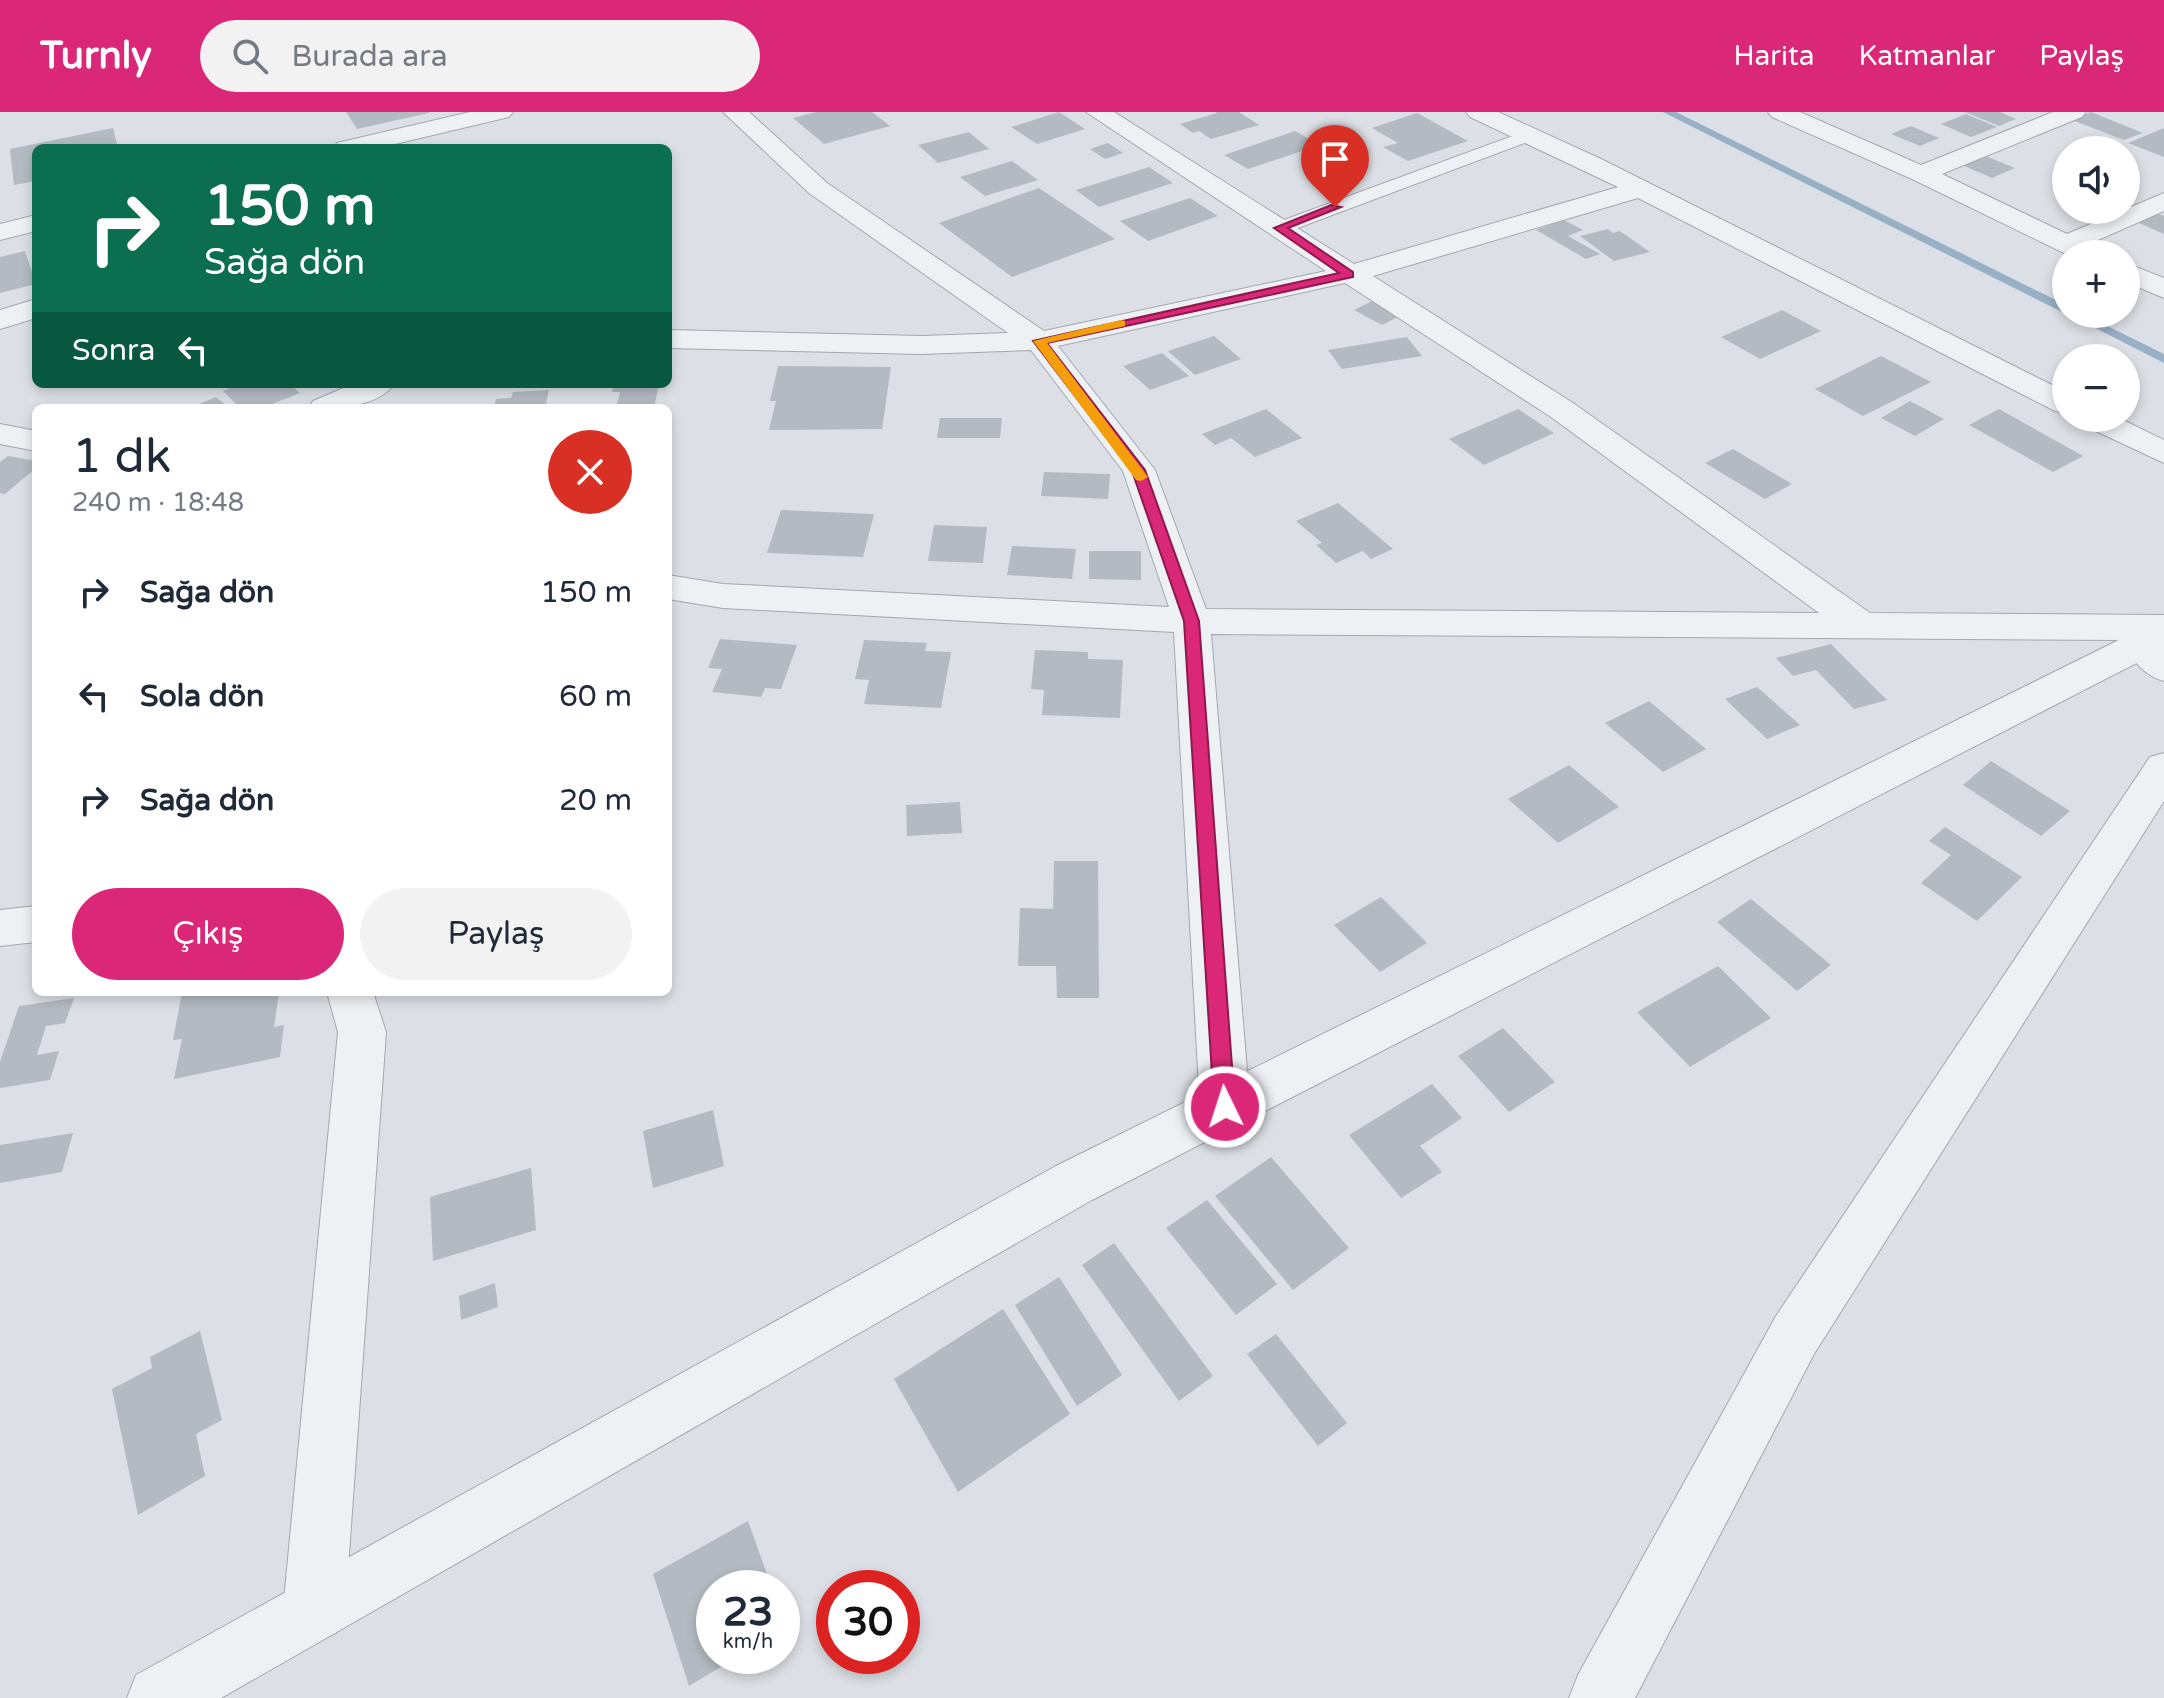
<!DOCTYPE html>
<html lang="tr">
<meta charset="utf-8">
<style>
body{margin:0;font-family:"Varela Round",sans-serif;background:#f2f2f3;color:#1f2937;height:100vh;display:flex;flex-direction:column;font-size:30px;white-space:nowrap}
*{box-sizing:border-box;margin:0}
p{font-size:26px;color:#747a83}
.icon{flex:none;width:44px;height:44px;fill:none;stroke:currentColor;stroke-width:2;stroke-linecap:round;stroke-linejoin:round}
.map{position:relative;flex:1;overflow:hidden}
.side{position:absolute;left:32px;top:292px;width:640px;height:592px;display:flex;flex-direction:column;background:#fff;border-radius:12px;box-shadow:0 4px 12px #0003}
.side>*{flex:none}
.top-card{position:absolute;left:32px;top:32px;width:640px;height:244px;border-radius:12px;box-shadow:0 4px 12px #0003;background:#0b6e4f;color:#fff;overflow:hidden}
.buttons{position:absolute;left:2052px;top:24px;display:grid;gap:16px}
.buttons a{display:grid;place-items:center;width:88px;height:88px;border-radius:50%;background:#fff;box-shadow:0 4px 12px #0003;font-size:40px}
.speed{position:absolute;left:696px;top:1458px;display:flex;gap:16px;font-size:40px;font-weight:700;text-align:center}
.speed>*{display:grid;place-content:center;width:104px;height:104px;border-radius:50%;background:#fff;box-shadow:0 4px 12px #0003;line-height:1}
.speed small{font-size:20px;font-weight:400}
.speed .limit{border:12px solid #d22;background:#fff;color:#111}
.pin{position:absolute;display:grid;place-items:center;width:68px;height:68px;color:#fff;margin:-82px -34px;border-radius:50% 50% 50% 0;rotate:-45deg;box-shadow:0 0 8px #0007}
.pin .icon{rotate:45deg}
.me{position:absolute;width:88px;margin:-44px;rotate:356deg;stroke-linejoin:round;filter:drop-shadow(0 0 6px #0008)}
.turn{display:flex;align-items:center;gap:28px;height:168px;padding:0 40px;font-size:36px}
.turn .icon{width:104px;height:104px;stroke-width:2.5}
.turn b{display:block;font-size:56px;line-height:68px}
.then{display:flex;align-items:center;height:76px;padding:0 40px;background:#0003;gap:16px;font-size:30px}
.round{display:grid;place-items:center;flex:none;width:84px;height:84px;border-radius:42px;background:#f2f2f3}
.overview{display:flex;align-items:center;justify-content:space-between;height:136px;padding:0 40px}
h1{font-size:48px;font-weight:600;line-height:60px}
.cta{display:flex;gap:16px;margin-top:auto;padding:16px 40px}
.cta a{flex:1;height:92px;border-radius:48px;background:#db2777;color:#fff;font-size:32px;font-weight:600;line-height:92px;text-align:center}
.cta a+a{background:#f2f2f3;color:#1f2937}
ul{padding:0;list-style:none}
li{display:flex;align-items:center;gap:24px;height:104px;padding:0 40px}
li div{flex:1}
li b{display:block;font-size:30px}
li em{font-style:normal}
header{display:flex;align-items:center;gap:48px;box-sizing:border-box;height:112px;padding:0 40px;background:#db2777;color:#fff}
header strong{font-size:38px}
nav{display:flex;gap:44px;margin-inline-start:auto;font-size:28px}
.search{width:560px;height:72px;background:#f2f2f3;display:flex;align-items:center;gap:20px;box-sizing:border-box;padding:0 28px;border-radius:44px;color:#747a83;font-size:30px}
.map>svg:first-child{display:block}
</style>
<header>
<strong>Turnly</strong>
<div class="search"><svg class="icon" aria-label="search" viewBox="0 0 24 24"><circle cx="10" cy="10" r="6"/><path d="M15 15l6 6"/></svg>Burada ara</div>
<nav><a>Harita</a><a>Katmanlar</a><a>Paylaş</a></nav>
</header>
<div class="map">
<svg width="2164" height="1586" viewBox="0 0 2164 1586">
<rect width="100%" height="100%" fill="#dce0e6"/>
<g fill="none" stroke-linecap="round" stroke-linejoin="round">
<!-- stream -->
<path fill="#97b0c6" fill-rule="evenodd" d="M1663 0H1676L2066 193V202Z
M2068 202H2083L2164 242V251Z"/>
</g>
<!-- building -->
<path fill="#b3bac2" d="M346 0H429V1L357 17Z
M816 0H872L890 14 824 32 793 6Z
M1059 0 1085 17 1037 32 1011 15Z
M1215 0H1239L1259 13 1211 27 1199 19 1193 21 1180 12 1217 1Z
M1965 0H2000L2016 7 1999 14Z
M2091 0 2143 21 2124 28 2072 8Z
M1417 1 1468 29 1408 49 1383 35 1398 31 1372 16Z
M1966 2 1997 15 1971 25 1941 12Z
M1911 14 1939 26 1920 34 1891 22Z
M113 16 117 32 110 36H36V69L14 73 10 37Z
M2164 16V45L2128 31Z
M1295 19 1320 33 1248 57 1224 43Z
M969 20 989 37 938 51 918 33Z
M1108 31 1123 41 1105 47 1090 37Z
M1328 38 1352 51 1340 55 1317 42Z
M1978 41 2015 56 1992 66 1955 50Z
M1012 49 1038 68 985 84 960 65Z
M1149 55 1173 71 1099 95 1076 78Z
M1039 76 1115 127 1012 165 939 111Z
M1190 86 1218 104 1148 129 1120 109Z
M2151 99 2164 104V122L2130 107Z
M1564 108 1583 118 1568 124 1600 142 1586 147 1536 118Z
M1608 117 1613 121 1620 119 1650 140 1614 149 1580 124Z
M25 139 36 172 0 181V145Z
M1372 189 1400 204 1382 213 1354 198Z
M1782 198 1821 219 1760 247 1721 225Z
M1214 224 1241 247 1195 263 1168 239Z
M1407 225 1422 244 1342 257 1328 238Z
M1162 241 1189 264 1150 278 1123 254Z
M1881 244 1931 270 1863 304 1815 277Z
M778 254 891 255 882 317 769 318 776 289H770Z
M240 272H290L300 281 262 296H240L223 279Z
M614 272H659L654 296H616L620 280H612Z
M549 278 545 296H494L496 287 511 286 513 280Z
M216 285 229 296H190Z
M1910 289 1944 307 1915 324 1881 306Z
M1266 297 1302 326 1255 345 1231 326 1215 333 1202 322Z
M1518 297 1554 321 1484 353 1449 327Z
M1999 297 2083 344 2053 360 1969 313Z
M940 306H1002L1000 326H937Z
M1733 337 1792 372 1765 387 1705 351Z
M8 344 36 349V356L5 382 0 381V350Z
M1044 360 1110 362 1108 387 1041 384Z
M1338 391 1393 437 1371 447 1363 439 1336 451 1316 433 1322 431 1296 409Z
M781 398 874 402 863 445 767 441Z
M934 413 987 415 983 451 928 449Z
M1012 434 1076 437 1072 467 1007 463Z
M1089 439H1141V468L1089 467Z
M720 527 797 533 781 577 765 576 761 585 712 580 722 557 708 556Z
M864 528 927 531 925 539 951 540 941 596 864 592 869 568 855 567Z
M1831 532 1887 588 1854 597 1816 558 1793 564 1776 546Z
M1035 538 1088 540V547L1123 548 1120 606 1042 603 1044 578 1031 577Z
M1757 575 1800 613 1767 627 1725 587Z
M1649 589 1706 637 1663 660 1605 611Z
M1991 649 2070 699 2041 724 1963 673Z
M1569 653 1619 695 1558 731 1508 687Z
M960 690 962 721 907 724 906 693Z
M1945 715 2022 765 1977 809 1921 771 1951 743 1929 729Z
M1054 749H1098L1099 886H1057L1056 854H1018L1020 796 1053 797Z
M1381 785 1427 831 1380 860 1334 813Z
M1751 787 1831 853 1797 879 1717 810Z
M1718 854 1771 906 1690 955 1637 900Z
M182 880H279L274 915 284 913 280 945 174 967 182 927 173 928Z
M74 886 65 911 46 914 37 943 59 939 50 968 0 976V950L19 894Z
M1503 916 1555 970 1509 1000 1458 944Z
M1432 972 1462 1006 1420 1034 1442 1060 1401 1086 1349 1023Z
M713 998 724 1054 653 1076 643 1019Z
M73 1021 62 1060 0 1071V1033Z
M1271 1045 1349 1136 1293 1178 1215 1084Z
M531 1056 536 1118 433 1149 430 1085Z
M1207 1088 1277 1172 1236 1203 1166 1116Z
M1114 1131 1213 1264 1179 1289 1082 1153Z
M1059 1165 1122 1263 1077 1294 1015 1193Z
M495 1171 498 1195 461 1208 459 1184Z
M1003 1197 1070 1302 958 1380 894 1267Z
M200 1219 222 1308 196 1322 205 1364 138 1403 112 1277 152 1256 150 1245Z
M1276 1222 1347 1311 1318 1334 1247 1242Z
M748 1409 772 1476H714V1544H739L689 1574 653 1462Z"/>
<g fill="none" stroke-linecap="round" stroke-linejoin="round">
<!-- service casing -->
<g stroke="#a2a7b0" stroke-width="2">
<path id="service" d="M1529 18 1538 23 1535 27 1287 120 1280 122 1270 116 1273 112Z"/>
</g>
<!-- minor casing -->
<g stroke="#a2a7b0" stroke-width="2">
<path id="minor" d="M470 0H513L509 5 378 36H334L337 31Z
M723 0H749L827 71 1044 219 1326 159 1086 0H1114L1354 152 1618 75 1470 5 1466 0H1498L1599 46 2066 280V301L2055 299 1638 86 1373 164 1573 291 1870 501 2164 503V529H2160L2164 532V569C2145 564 2133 549 2123 532L2126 528 1211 522 1250 995 1242 1011 1225 1017 1208 1011 1200 995 1174 520 723 496 668 487V463L723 472 1169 495 1123 359 1031 238 922 242 668 236V218L922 224 1008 221 809 81ZM1345 171 1551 305 1819 501 1206 497 1155 358 1058 234Z
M1768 0H1800L1921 53 2053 0H2086L2082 5 1942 62 2067 122 2164 81V99L2089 132 2102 142H2066L1912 67 1772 5Z
M36 103V119L0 128V112Z
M2126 151 2164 166V186L2126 170Z
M36 187V206L0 217V198Z
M353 272H394C378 296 335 296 308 296L313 289Z
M2078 306H2119L2164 328V351L2083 313Z
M0 312 36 319V339L0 332Z
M2164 641V689L1814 1242 1635 1586H1569L1578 1563 1776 1204 2150 645Z
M36 794V830L0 834V798Z
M327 880H373L386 920 345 1499 336 1521 314 1530 292 1521 283 1499 338 920Z"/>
</g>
<!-- tertiary casing -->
<g stroke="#a2a7b0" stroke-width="2">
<path id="tertiary" d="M2164 508V537L1092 1088 221 1586H127L136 1563 1056 1054 2151 512Z"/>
</g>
<!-- service -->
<use href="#service" fill="#eef1f4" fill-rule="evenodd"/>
<!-- minor -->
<use href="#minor" fill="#eef1f4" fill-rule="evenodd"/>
<!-- tertiary -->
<use href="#tertiary" fill="#eef1f4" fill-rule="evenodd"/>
</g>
<!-- route -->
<path fill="#db2777" stroke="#8e194d" stroke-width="2" d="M1331 93 1341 95 1288 116 1353 160V165L1047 231 1145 358 1199 509 1235 995 1232 1001 1225 1004 1217 1001 1214 995 1184 509 1132 359 1033 229 1339 161 1274 116Z"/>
<!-- slow -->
<path fill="#f59e0b" d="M1121 208 1125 209V214L1047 231 1148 365 1141 369 1136 368 1033 229Z"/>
</svg>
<div class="buttons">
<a><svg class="icon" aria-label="sound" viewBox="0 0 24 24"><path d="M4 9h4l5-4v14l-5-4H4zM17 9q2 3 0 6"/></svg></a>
<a>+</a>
<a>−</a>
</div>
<div class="speed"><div>23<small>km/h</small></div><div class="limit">30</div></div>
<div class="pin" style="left:1335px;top:95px;background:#d93025"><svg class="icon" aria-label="arrive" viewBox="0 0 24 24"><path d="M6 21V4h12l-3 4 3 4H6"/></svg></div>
<svg class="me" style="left:1225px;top:995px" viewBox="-20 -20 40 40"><circle r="17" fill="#db2777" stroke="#fff" stroke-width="3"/><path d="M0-11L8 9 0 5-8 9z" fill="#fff"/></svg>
<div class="top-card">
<div class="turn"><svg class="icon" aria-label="right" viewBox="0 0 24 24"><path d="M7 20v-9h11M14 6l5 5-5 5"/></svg><div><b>150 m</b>Sağa dön</div></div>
<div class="then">Sonra<svg class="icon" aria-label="left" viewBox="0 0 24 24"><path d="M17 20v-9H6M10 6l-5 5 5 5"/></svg></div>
</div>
<section class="side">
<div class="overview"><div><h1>1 dk</h1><p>240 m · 18:48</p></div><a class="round" style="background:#d93025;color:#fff"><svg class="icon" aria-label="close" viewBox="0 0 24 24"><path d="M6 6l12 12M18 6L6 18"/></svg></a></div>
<ul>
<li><svg class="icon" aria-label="right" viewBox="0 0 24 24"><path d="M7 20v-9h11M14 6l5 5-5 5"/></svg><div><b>Sağa dön</b></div><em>150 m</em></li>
<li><svg class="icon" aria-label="left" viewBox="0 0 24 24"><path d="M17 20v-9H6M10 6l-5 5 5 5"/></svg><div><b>Sola dön</b></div><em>60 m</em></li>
<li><svg class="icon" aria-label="right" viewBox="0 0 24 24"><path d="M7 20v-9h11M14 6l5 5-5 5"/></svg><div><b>Sağa dön</b></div><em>20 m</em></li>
</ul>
<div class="cta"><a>Çıkış</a><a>Paylaş</a></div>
</section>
</div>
